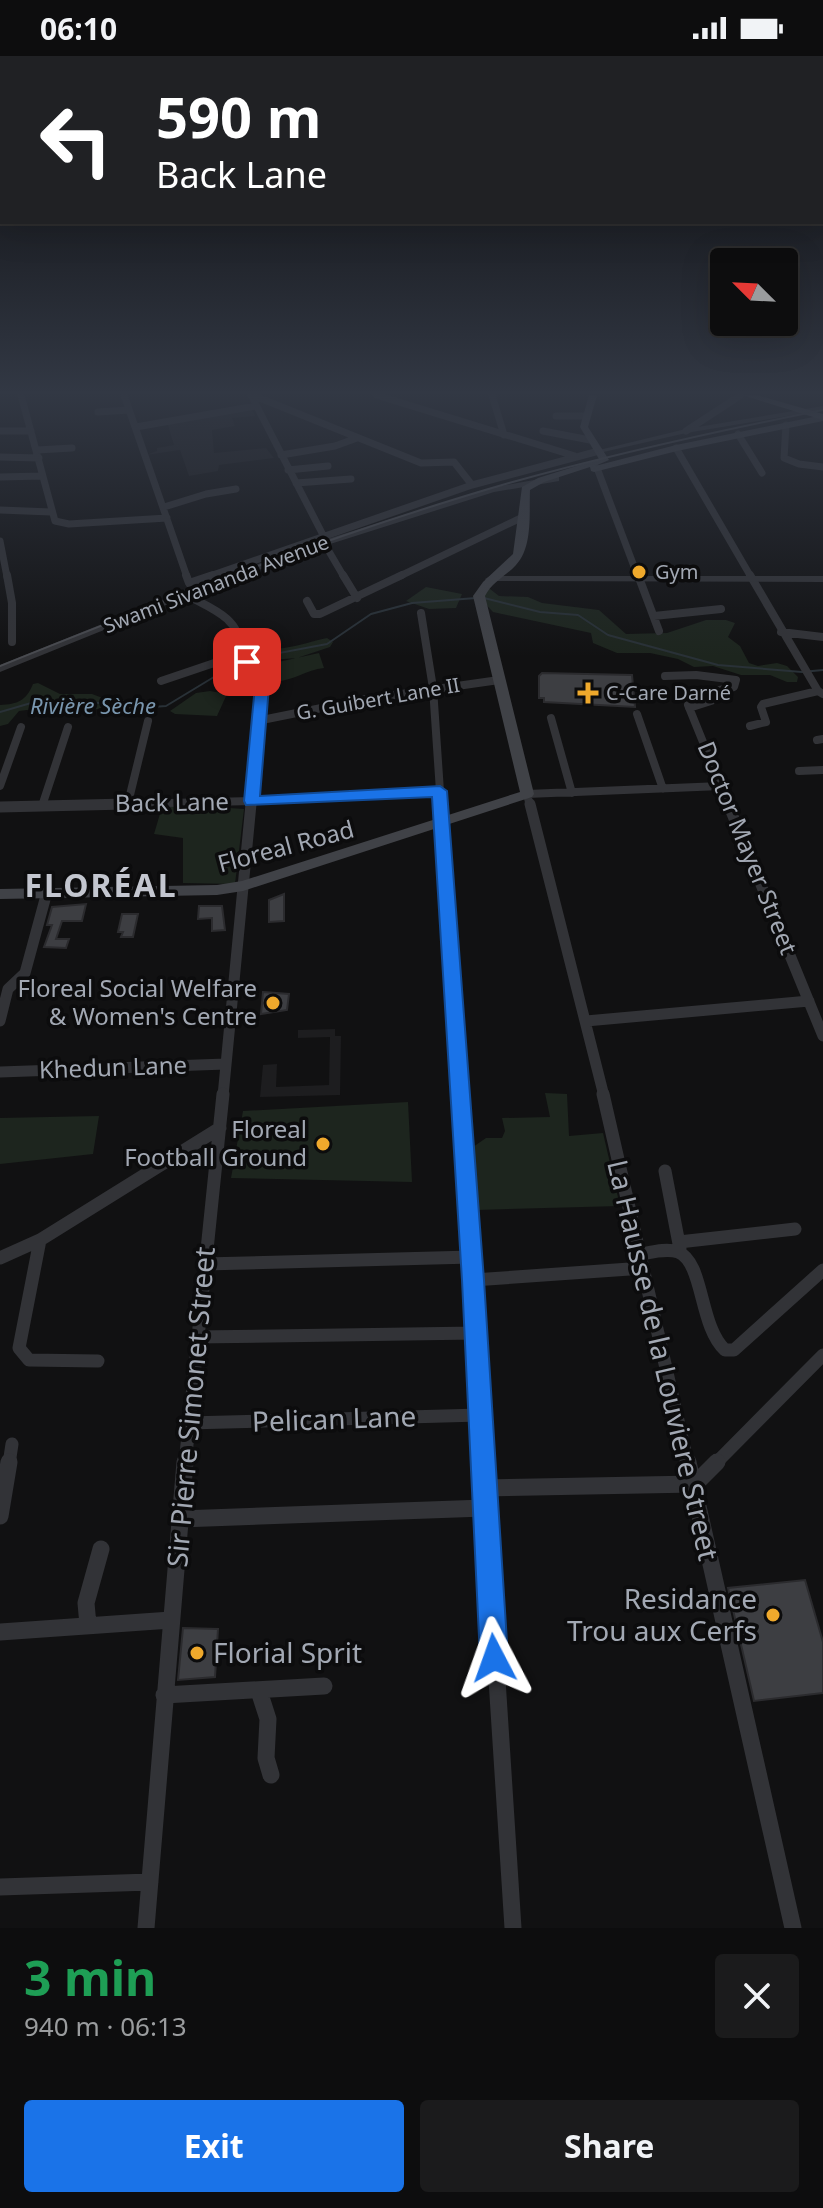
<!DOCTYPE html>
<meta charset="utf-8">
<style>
body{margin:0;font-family:"Noto Sans",sans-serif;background:#1b1b1c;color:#f1f3f6;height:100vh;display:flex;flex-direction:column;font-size:30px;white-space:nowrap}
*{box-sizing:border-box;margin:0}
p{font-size:26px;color:#9a9c9e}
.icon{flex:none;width:44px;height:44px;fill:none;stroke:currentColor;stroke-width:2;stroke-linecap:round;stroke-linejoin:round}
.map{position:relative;height:1872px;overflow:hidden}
.panel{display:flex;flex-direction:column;background:#0d0d0e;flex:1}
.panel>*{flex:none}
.guide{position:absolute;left:0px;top:0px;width:824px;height:168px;box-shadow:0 8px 32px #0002,0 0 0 2px #2d2d2e;background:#202124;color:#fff;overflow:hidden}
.needle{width:52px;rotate:294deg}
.tools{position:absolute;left:710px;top:192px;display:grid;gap:16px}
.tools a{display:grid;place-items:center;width:88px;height:88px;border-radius:8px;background:#0d0d0e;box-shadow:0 8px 32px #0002,0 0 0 2px #2d2d2e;font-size:40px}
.pin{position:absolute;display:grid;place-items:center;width:68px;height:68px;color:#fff;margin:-34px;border-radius:16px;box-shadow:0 4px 12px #0006}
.me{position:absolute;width:88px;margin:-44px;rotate:356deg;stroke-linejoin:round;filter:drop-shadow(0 0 6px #0008)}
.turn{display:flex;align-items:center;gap:28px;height:168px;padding:0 24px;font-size:36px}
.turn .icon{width:104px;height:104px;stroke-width:2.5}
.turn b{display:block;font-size:56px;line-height:68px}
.round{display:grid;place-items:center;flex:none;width:84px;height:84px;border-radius:8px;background:#1b1b1c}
.summary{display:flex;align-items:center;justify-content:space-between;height:136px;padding:0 24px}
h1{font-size:48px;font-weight:700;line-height:60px;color:#1e9e55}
.action{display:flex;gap:16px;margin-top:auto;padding:16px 24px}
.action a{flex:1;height:92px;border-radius:8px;background:#1a73e8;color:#fff;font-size:32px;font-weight:700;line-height:92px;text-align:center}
.action a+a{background:#1b1b1c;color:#f1f3f6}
.status{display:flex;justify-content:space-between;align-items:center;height:56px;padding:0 40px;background:#0d0d0e;direction:ltr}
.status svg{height:22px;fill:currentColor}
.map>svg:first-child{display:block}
</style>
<div class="status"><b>06:10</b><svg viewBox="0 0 49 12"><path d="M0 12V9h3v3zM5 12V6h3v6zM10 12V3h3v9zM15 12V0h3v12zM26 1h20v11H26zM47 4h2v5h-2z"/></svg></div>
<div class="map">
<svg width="823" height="1872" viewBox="0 0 823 1872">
<rect width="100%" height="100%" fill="#111112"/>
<!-- built -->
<path fill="#1d1d1f" d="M250 349 255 360 232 362 235 370 212 374 214 397 266 392 274 402 219 409 218 415 189 420 180 394 146 399 157 395V392L174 389 166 363Z
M335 973V980H341L340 1039 260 1041 263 1009 277 1008 276 1031 329 1029 330 981 298 982V974Z"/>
<!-- green -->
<path fill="#1d251e" d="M426 531 462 538 456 552 429 553 406 545Z
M484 533H490L499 540 528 541 542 547 599 554 626 578 667 577 706 564H726L735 567 728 581 740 590 749 607 758 610 777 607 787 610 798 621 797 626H787L770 619H741L713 610 694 611 678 603 650 597H617L593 587 591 577 493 556 480 542Z
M327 582 333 586 330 591 297 602 258 605 247 615 231 609 208 612C227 589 258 596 284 592 299 590 312 585 327 582Z
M319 597 324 612C305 614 288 628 270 625V618L260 610Z
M38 627 60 638H92L108 644H147L155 648 147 660 110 653 27 654 19 655 8 668 0 670V649C18 648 26 645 33 628Z
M210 635 227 638 217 660 175 658 170 655 196 637Z
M200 750 244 753 235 828 183 827V782L154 778 162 751Z
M545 1037 567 1038 569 1080 603 1077 620 1150 476 1154 473 1091 486 1082H502L505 1075 502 1062 550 1061Z
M408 1046 412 1126 231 1122 243 1055Z
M99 1060 93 1098 0 1108V1062Z"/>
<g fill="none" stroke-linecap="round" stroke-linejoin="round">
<!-- stream -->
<path stroke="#293137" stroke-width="2" d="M484 542 540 556 578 559 608 579 718 609 802 616 823 614
M0 656 38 645 90 646 139 652 166 650 242 604 327 588 371 558 412 547 476 542"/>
</g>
<!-- building -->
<path fill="#3d3e42" stroke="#2b2b2e" stroke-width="2" d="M542 617 632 619 635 651 544 646V642H539V620Z
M284 838V865L269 866V844Z
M86 848 82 865H62L56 883H69L66 892 44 891 52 869H47L52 851Z
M199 850H222L225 874 212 875V862L198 863Z
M122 858H138L133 881H121L123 876H118Z
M263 936 289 938 287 954 261 958Z
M805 1524 823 1586V1637L754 1645 728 1532Z
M183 1572 218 1573 215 1621 178 1624Z"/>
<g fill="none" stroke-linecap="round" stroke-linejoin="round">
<!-- minor-far4 -->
<path stroke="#323337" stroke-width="7" d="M21 339 55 465 69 468 167 462
M124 339 187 521
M251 339 323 479
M252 339 421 407 454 406 472 429
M376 339 575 400
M492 339 504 379
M98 356 129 354
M556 360H586
M786 369 784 402 799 408 823 411
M136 371 256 350
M0 375H31
M543 375 590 384
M686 375 741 339
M738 378 762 417
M676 392 751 521
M37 394 72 392
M281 399 335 390 357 382
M0 401 39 402
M597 412 638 521
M288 414 328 410
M0 421 42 420
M296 427 351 423
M164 451 206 438 236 433
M0 454 51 456
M0 485 7 521
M327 492 344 521
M207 521 472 429 599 395
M398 521 523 461"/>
<!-- minor-far3 -->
<path stroke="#323337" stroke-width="8" d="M7 519 12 547V586
M186 519 189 527 213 519
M343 519 357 542
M638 519 659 575
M750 519 818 635 823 638
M307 545 314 558H320L402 519
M421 557 433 632 441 750
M654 560 721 553
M781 576 823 581
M237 597 256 614 262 630 251 750
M665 620 696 619 736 624 734 631 710 636 711 645 689 652
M161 625 229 602 241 592C239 560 209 552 185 538
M688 649 729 750
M637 658 663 733
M551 662 572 737
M257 665 366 643 499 624
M750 670 766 666 761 651 763 648 818 635
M817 684 823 683
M799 715 823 714
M0 730 21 671
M128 747 148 665
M42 750 68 671
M43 750 252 745 440 735
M530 750 527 738 721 730"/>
<!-- minor-far2 -->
<path stroke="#323337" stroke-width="11" d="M441 748 460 1040
M530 748 604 1040
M728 748 823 980
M0 751 127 748
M0 965 8 933 25 917 47 836
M586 965 809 945
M0 1016 226 1008
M223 1040 251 748"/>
<!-- minor-far1 -->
<path stroke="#323337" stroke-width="13" d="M459 1038 483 1408
M603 1038 688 1408
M665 1115 680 1193
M40 1184 19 1292 29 1304 98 1305
M679 1186 795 1173
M641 1198C652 1196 667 1192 678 1196 704 1206 699 1270 725 1294H734L823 1214
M0 1202 40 1184 220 1072
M204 1208 472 1201
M473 1224 644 1212
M196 1281 476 1277
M188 1367 480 1359
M9 1408 12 1388
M185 1408 223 1038
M715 1408 823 1299"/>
<!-- minor -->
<path stroke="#323337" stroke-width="17" d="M483 1406 513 1872
M688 1406 793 1872
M483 1432 695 1428 717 1406
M0 1460 9 1406
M180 1463 484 1452
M88 1569 86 1547 101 1493
M0 1576 171 1564
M259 1635 268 1663 266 1702 271 1719
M164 1639 324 1630
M0 1831 150 1826
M146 1872 185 1406"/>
<!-- tertiary -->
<path fill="#323337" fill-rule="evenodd" d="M823 350V354L686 377 599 397 595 395 686 373Z
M556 420 559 421V425L494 436 327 489 188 540 0 616V609L182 536 321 485 490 432Z
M490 520H823V526L487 525 485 523Z"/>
<!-- secondary -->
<path fill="#404247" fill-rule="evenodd" d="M589 339H597L588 371 609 404 595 410 676 389 823 359V365L677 395 594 416 591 415 590 411 544 426 530 434C529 457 533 491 516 509 506 520 492 526 485 540L534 738 532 741 243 835 217 839 0 843V833L217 829 242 825 520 736 473 540 483 526 513 498 522 431 538 422 599 403 580 371Z"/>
<!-- primary -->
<path fill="#4e5056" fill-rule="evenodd" d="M742 339H757L823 358V364Z"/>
<!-- tram -->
<path stroke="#494b50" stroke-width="2" d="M0 610C167 543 336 477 509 427 613 398 717 375 823 354"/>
</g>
<!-- sky -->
<linearGradient id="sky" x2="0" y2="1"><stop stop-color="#09090a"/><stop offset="0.56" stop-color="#323844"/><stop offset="1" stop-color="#323844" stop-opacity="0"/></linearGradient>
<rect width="823" height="601" fill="url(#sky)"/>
<!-- route -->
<path fill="#1a73e8" stroke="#114b97" stroke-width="2" d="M243 603H252L263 614 269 630 260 740 440 730 447 735 484 1224 508 1602 504 1612 494 1616 484 1612 480 1602 462 1224 432 741 246 749 244 745 255 630 250 616 241 606Z"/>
<!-- markers -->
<g fill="#efa92c" stroke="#0c0c0d" stroke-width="3">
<circle cx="639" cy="516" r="8"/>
<path d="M584 625h8v8h8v8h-8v8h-8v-8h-8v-8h8z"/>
<circle cx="273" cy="947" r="8"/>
<circle cx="323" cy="1088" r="8"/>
<circle cx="773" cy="1559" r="8"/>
<circle cx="197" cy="1597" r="8"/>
</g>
<g text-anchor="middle" stroke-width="7" stroke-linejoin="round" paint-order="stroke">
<!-- far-poi labels -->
<g font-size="20" fill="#a2a8b3" stroke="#0c0c0d" text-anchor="start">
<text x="655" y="523">Gym</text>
<text x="606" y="644">C-Care Darné</text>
</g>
<!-- far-street labels -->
<g font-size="20" fill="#a2a8b3" stroke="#0c0c0d">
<text transform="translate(216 528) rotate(-21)" y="7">Swami Sivananda Avenue</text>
<text transform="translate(378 643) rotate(-10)" y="7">G. Guibert Lane II</text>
</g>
<!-- far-water labels -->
<g font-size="22" font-style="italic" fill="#7996ae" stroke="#0c0c0d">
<text x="93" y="658">Rivière Sèche</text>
</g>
<!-- street labels -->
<g font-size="24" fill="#a2a8b3" stroke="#0c0c0d">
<text transform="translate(172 747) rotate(-1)" y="8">Back Lane</text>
<text transform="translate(286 791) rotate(-15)" y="8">Floreal Road</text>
<text transform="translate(747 792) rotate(68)" y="8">Doctor Mayer Street</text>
<text transform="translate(113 1012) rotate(-2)" y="8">Khedun Lane</text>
</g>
<!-- poi labels -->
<g font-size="24" fill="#a2a8b3" stroke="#0c0c0d" text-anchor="end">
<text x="257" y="941">Floreal Social Welfare<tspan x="257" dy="28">&amp; Women's Centre</tspan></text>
<text x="307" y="1082">Floreal<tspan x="307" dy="28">Football Ground</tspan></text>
</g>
<!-- near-street labels -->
<g font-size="28" fill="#a2a8b3" stroke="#0c0c0d">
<text transform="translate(663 1304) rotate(77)" y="10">La Hausse de la Louviere Street</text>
<text transform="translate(191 1351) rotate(-85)" y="10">Sir Pierre Simonet Street</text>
<text transform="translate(334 1363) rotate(-2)" y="10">Pelican Lane</text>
</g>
<!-- near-poi labels -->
<g font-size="28" fill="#a2a8b3" stroke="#0c0c0d" text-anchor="end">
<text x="757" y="1553">Residance<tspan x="757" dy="32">Trou aux Cerfs</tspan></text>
<text x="213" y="1607" text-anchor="start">Florial Sprit</text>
</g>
<!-- district labels -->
<g font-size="32" font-weight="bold" letter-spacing="2" fill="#c3c6cf" stroke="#0c0c0d">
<text x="101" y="841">FLORÉAL</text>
</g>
</g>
</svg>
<div class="tools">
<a><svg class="needle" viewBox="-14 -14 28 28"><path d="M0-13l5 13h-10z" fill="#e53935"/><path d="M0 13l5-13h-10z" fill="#9a9c9e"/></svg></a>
</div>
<div class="pin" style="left:247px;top:606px;background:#d93025"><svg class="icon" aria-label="arrive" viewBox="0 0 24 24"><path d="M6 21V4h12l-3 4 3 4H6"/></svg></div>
<svg class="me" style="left:494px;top:1602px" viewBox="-20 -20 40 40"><path d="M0-17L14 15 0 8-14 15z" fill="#1a73e8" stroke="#fff" stroke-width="4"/></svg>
<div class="guide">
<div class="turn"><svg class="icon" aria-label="left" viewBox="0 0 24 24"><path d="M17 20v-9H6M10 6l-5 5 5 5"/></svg><div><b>590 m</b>Back Lane</div></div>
</div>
</div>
<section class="panel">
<div class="summary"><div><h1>3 min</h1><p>940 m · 06:13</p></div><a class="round"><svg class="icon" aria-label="close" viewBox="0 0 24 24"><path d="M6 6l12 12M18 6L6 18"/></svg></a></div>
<div class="action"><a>Exit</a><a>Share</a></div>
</section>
